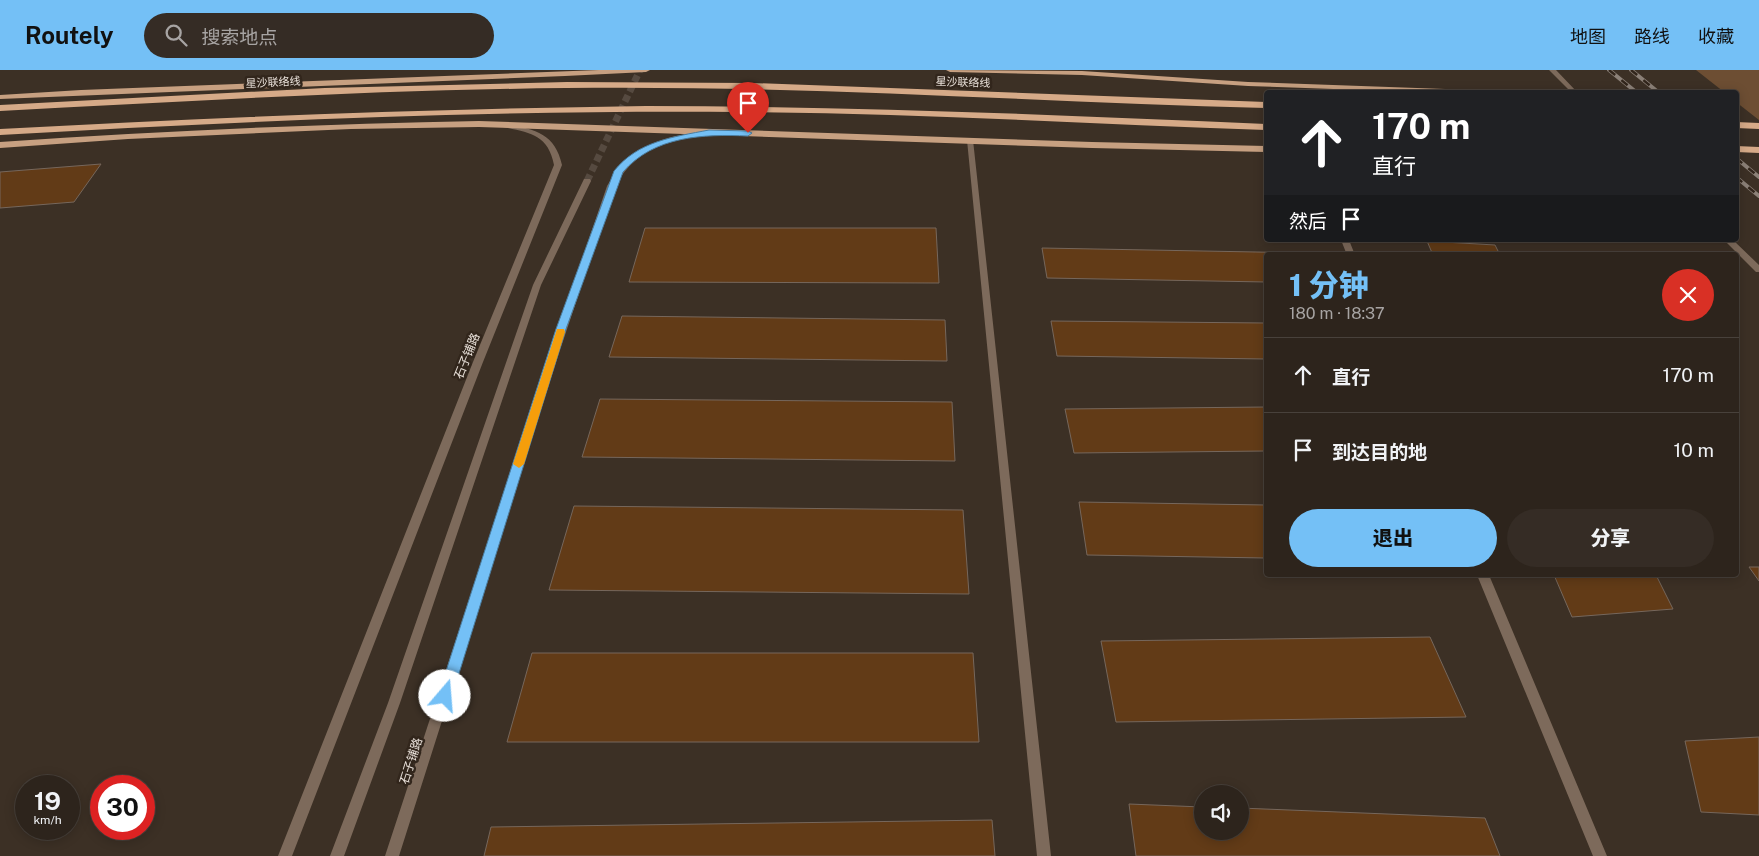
<!DOCTYPE html>
<html lang="zh">
<meta charset="utf-8">
<style>
body{margin:0;font-family:"Public Sans","Noto Sans SC",sans-serif;background:#352c25;color:#f1f3f6;height:100vh;display:flex;flex-direction:column;font-size:19px;white-space:nowrap}
*{box-sizing:border-box;margin:0}
p{font-size:16px;color:#a7a4a3}
.icon{flex:none;width:28px;height:28px;fill:none;stroke:currentColor;stroke-width:2;stroke-linecap:round;stroke-linejoin:round}
.map{position:relative;flex:1;overflow:hidden}
.sheet{position:absolute;left:1264px;top:182px;width:475px;height:325px;display:flex;flex-direction:column;background:#2d241c;border-radius:5px;box-shadow:0 2px 12px #0003,0 0 0 1px #48413b}
.sheet>*{flex:none}
.guide{position:absolute;left:1264px;top:20px;width:475px;height:152px;border-radius:5px;box-shadow:0 2px 12px #0003,0 0 0 1px #48413b;background:#202124;color:#fff;overflow:hidden}
.fabs{position:absolute;left:1194px;top:715px;display:grid;gap:10px}
.fabs a{display:grid;place-items:center;width:55px;height:55px;border-radius:50%;background:#2d241c;box-shadow:0 2px 12px #0003,0 0 0 1px #48413b;font-size:25px}
.speed{position:absolute;left:15px;top:705px;display:flex;gap:10px;font-size:25px;font-weight:700;text-align:center}
.speed>*{display:grid;place-content:center;width:65px;height:65px;border-radius:50%;background:#2d241c;box-shadow:0 2px 12px #0003,0 0 0 1px #48413b;line-height:1}
.speed small{font-size:12px;font-weight:400}
.speed .limit{border:8px solid #d22;background:#fff;color:#111}
.pin{position:absolute;display:grid;place-items:center;width:42px;height:42px;color:#fff;margin:-51px -21px;border-radius:50% 50% 50% 0;rotate:-45deg;box-shadow:0 0 5px #0007}
.pin .icon{rotate:45deg}
.me{position:absolute;width:55px;margin:-28px;rotate:18deg;stroke-linejoin:round;filter:drop-shadow(0 0 4px #0008)}
.turn{display:flex;align-items:center;gap:18px;height:105px;padding:0 25px;font-size:22px}
.turn .icon{width:65px;height:65px;stroke-width:2.5}
.turn b{display:block;font-size:35px;line-height:42px}
.then{display:flex;align-items:center;height:48px;padding:0 25px;background:#0003;gap:10px;font-size:19px}
.round{display:grid;place-items:center;flex:none;width:52px;height:52px;border-radius:26px;background:#352c25}
.summary{display:flex;align-items:center;justify-content:space-between;height:85px;padding:0 25px}
h1{font-size:30px;font-weight:800;line-height:38px;color:#74c0f6}
.cta{display:flex;gap:10px;margin-top:auto;padding:10px 25px}
.cta a{flex:1;height:58px;border-radius:30px;background:#74c0f6;color:#111;font-size:20px;font-weight:800;line-height:58px;text-align:center}
.cta a+a{background:#352c25;color:#f1f3f6}
ul{padding:0;list-style:none}
li{display:flex;align-items:center;gap:15px;height:75px;padding:0 25px;border-top:1px solid #48413b}
li div{flex:1}
li b{display:block;font-size:19px}
li em{font-style:normal}
header{display:flex;align-items:center;gap:30px;box-sizing:border-box;height:70px;padding:0 25px;background:#74c0f6;color:#111}
header strong{font-size:24px}
nav{display:flex;gap:28px;margin-inline-start:auto;font-size:18px}
.search{width:350px;height:45px;background:#352c25;display:flex;align-items:center;gap:12px;box-sizing:border-box;padding:0 18px;border-radius:28px;color:#a7a4a3;font-size:19px}
.map>svg:first-child{display:block}
</style>
<header>
<strong>Routely</strong>
<div class="search"><svg class="icon" aria-label="search" viewBox="0 0 24 24"><circle cx="10" cy="10" r="6"/><path d="M15 15l6 6"/></svg>搜索地点</div>
<nav><a>地图</a><a>路线</a><a>收藏</a></nav>
</header>
<div class="map">
<svg width="1759" height="786" viewBox="0 0 1759 786">
<rect width="100%" height="100%" fill="#3c3025"/>
<!-- green -->
<path fill="#6d4e33" d="M1696 0H1759V50L1736 32V22H1724Z"/>
<!-- building -->
<path fill="#623b17" stroke="#76675c" d="M101 94 74 132 0 138V102Z
M645 158H936L939 213 629 212Z
M1427 171 1495 175 1500 185H1433Z
M1042 178 1309 183 1310 185H1266V212L1047 208Z
M622 246 945 250 947 291 609 287Z
M1051 251 1266 253V289L1057 286Z
M600 329 952 332 955 391 582 387Z
M1266 337V381L1074 383 1065 339Z
M1079 432 1266 435V488L1087 485Z
M574 436 963 440 969 524 549 520Z
M1749 497H1759V511Z
M1554 505H1656L1673 539 1572 547Z
M1430 567 1466 647 1116 652 1101 571Z
M532 583H973L979 672H507Z
M1759 667V745L1701 742 1685 671Z
M1129 734 1202 737V761H1240V738L1485 748 1500 786H1136Z
M992 750 995 786H484L491 757Z"/>
<g fill="none" stroke-linecap="round" stroke-linejoin="round">
<!-- minor-tunnel -->
<path stroke="#564a40" stroke-width="7" stroke-dasharray="7 4" stroke-linecap="butt" d="M587 111 640 0"/>
<!-- minor -->
<path fill="#7d6a5b" fill-rule="evenodd" d="M1549 0H1556L1577 22H1571Z
M505 54C534 59 555 63 562 95L483 292 292 786H278L473 292 554 95C548 64 529 63 503 57V55Z
M708 60 710 61V63C667 73 640 74 615 116L559 283 399 786H385L550 283 607 116C633 73 661 68 708 60Z
M970 68 973 70 1051 786H1037L967 70Z
M584 109H590L591 111 541 215 400 633 344 786H330L388 633 533 215Z
M1341 170H1349L1355 185H1347Z
M1724 170H1733L1759 195V202H1756Z
M1477 505H1489L1607 786H1593Z"/>
<!-- primary -->
<path fill="#c7a081" fill-rule="evenodd" d="M599 0H650L646 2 565 6 0 29V25L81 20Z
M946 0 1082 1 1248 12 1473 20 1477 22H1418L1248 16 1082 5 950 2Z
M479 51 1092 72 1266 76V82L1092 78 479 57 351 59 128 69 0 78V72C160 61 319 54 479 51Z"/>
<!-- trunk -->
<path fill="#d6aa88" fill-rule="evenodd" d="M567 12 752 13 1266 32V38C1033 32 800 15 566 18 377 20 189 31 0 41V35L325 18Z
M646 36C853 36 1059 45 1266 54V60C1090 54 914 43 738 42 492 40 246 51 0 65V59C215 47 430 39 646 36Z
M1736 52 1759 53V59L1736 58Z
M1736 76 1759 77V83L1736 82Z"/>
<!-- rail casing -->
<g stroke="#8c8178" stroke-width="4">
<path id="rail" d="M1609 0 1636 22
M1631 0 1658 22
M1736 88 1759 107
M1736 107 1759 126"/>
</g>
<!-- rail -->
<use href="#rail" stroke="#32261c" stroke-width="2.5" stroke-dasharray="8" stroke-linecap="butt"/>
</g>
<!-- route -->
<path fill="#74c0f6" stroke="#4b7da0" d="M709 60 748 61 752 63 748 66C703 64 654 66 623 102L566 259 452 626 450 630 445 632 440 630 438 626 556 259 614 101C638 71 673 67 709 60Z"/>
<!-- slow -->
<path fill="#f59e0b" d="M557 259H564L565 262 524 394 519 398 513 394Z"/>
<g text-anchor="middle" stroke-width="5" stroke-linejoin="round" paint-order="stroke">
<!-- far-street labels -->
<g font-size="11" fill="#e8e0d9" stroke="#32261c">
<text transform="translate(273 12) rotate(-3)" y="4">星沙联络线</text>
<text transform="translate(963 12) rotate(2)" y="4">星沙联络线</text>
</g>
<!-- street labels -->
<g font-size="12" fill="#e8e0d9" stroke="#32261c">
<text transform="translate(467 286) rotate(-68)" y="4">石子铺路</text>
<text transform="translate(411 691) rotate(-72)" y="4">石子铺路</text>
</g>
</g>
</svg>
<div class="fabs">
<a><svg class="icon" aria-label="sound" viewBox="0 0 24 24"><path d="M4 9h4l5-4v14l-5-4H4zM17 9q2 3 0 6"/></svg></a>
</div>
<div class="speed"><div>19<small>km/h</small></div><div class="limit">30</div></div>
<div class="pin" style="left:748px;top:63px;background:#d93025"><svg class="icon" aria-label="arrive" viewBox="0 0 24 24"><path d="M6 21V4h12l-3 4 3 4H6"/></svg></div>
<svg class="me" style="left:445px;top:626px" viewBox="-20 -20 40 40"><circle r="19" fill="#fff"/><path d="M0-13L10 11 0 6-10 11z" fill="#74c0f6"/></svg>
<div class="guide">
<div class="turn"><svg class="icon" aria-label="ahead" viewBox="0 0 24 24"><path d="M12 20V5M6 11l6-6 6 6"/></svg><div><b>170 m</b>直行</div></div>
<div class="then">然后<svg class="icon" aria-label="arrive" viewBox="0 0 24 24"><path d="M6 21V4h12l-3 4 3 4H6"/></svg></div>
</div>
<section class="sheet">
<div class="summary"><div><h1>1 分钟</h1><p>180 m · 18:37</p></div><a class="round" style="background:#d93025;color:#fff"><svg class="icon" aria-label="close" viewBox="0 0 24 24"><path d="M6 6l12 12M18 6L6 18"/></svg></a></div>
<ul>
<li><svg class="icon" aria-label="ahead" viewBox="0 0 24 24"><path d="M12 20V5M6 11l6-6 6 6"/></svg><div><b>直行</b></div><em>170 m</em></li>
<li><svg class="icon" aria-label="arrive" viewBox="0 0 24 24"><path d="M6 21V4h12l-3 4 3 4H6"/></svg><div><b>到达目的地</b></div><em>10 m</em></li>
</ul>
<div class="cta"><a>退出</a><a>分享</a></div>
</section>
</div>
